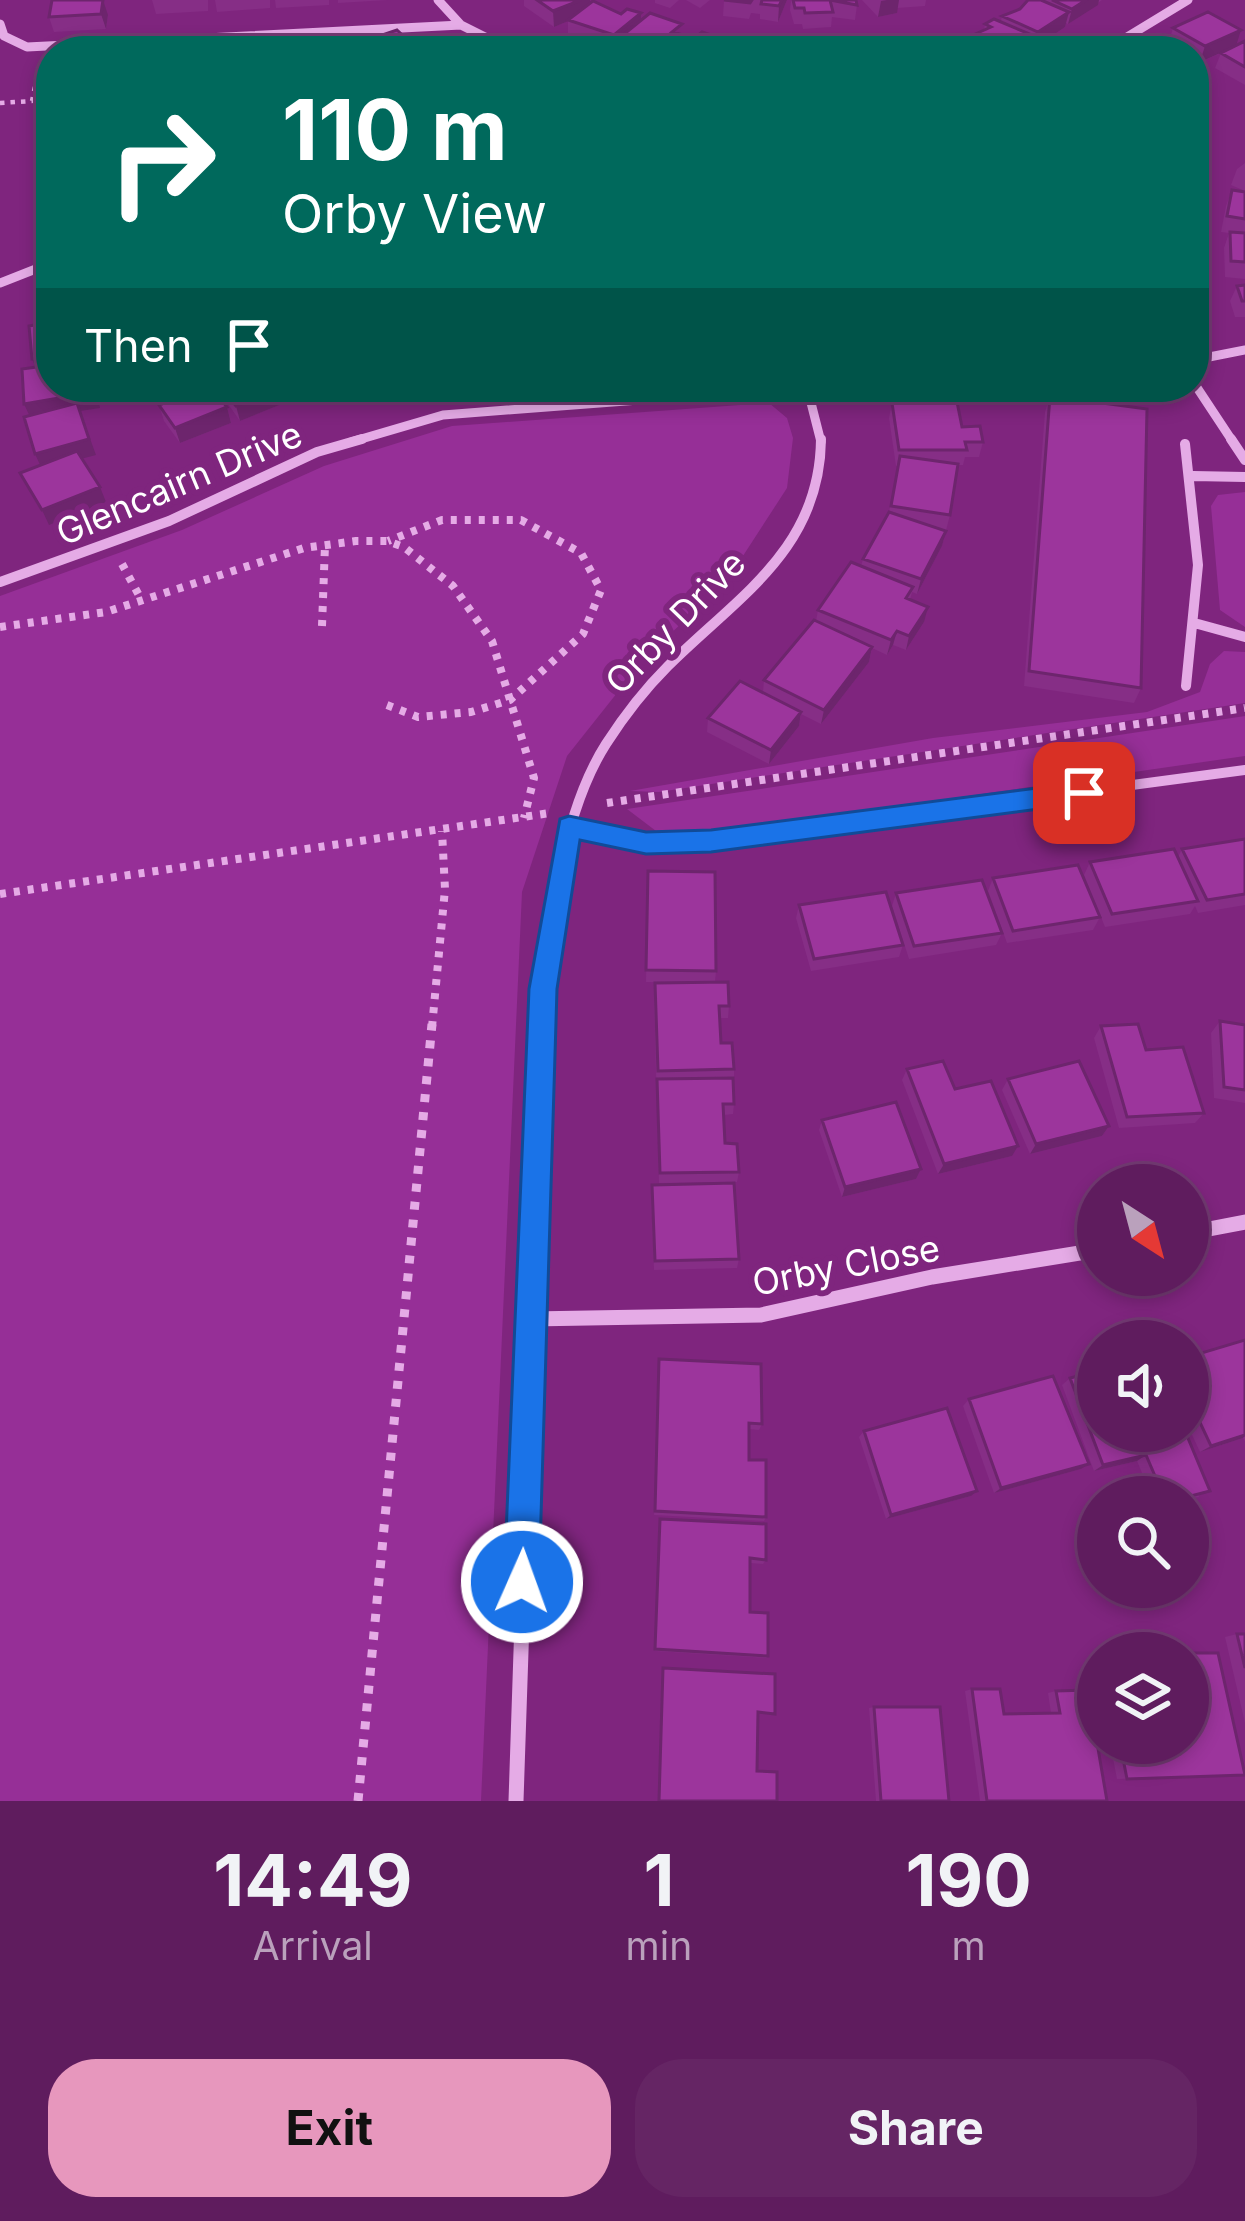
<!DOCTYPE html>
<style>
body{margin:0;font-family:Inter,sans-serif;background:#652564;color:#f1f3f6;height:100vh;display:flex;flex-direction:column;font-size:45px;white-space:nowrap}
*{box-sizing:border-box;margin:0}
p{font-size:39px;color:#baa1bc}
.icon{flex:none;width:66px;height:66px;fill:none;stroke:currentColor;stroke-width:2;stroke-linecap:round;stroke-linejoin:round}
.map{position:relative;height:1801px;overflow:hidden}
.panel{display:flex;flex-direction:column;background:#5f1c5e;flex:1}
.panel>*{flex:none}
.top-card{position:absolute;left:36px;top:36px;width:1173px;height:366px;border-radius:48px;box-shadow:0 6px 18px #0003,0 0 0 3px #733a73;background:#00695c;color:#fff;overflow:hidden}
.needle{width:78px;rotate:144deg}
.fabs{position:absolute;left:1077px;top:1164px;display:grid;gap:24px}
.fabs a{display:grid;place-items:center;width:132px;height:132px;border-radius:50%;background:#5f1c5e;box-shadow:0 6px 18px #0003,0 0 0 3px #733a73;font-size:60px}
.pin{position:absolute;display:grid;place-items:center;width:102px;height:102px;color:#fff;margin:-51px;border-radius:24px;box-shadow:0 6px 18px #0006}
.me{position:absolute;width:132px;margin:-66px;rotate:2deg;stroke-linejoin:round;filter:drop-shadow(0 0 9px #0008)}
.turn{display:flex;align-items:center;gap:42px;height:252px;padding:0 48px;font-size:54px}
.turn .icon{width:156px;height:156px;stroke-width:2.5}
.turn b{display:block;font-size:84px;line-height:102px}
.then{display:flex;align-items:center;height:114px;padding:0 48px;background:#0003;gap:24px;font-size:45px}
.eta{display:flex;justify-content:space-evenly;align-items:center;height:204px;text-align:center}
.eta b{font-size:72px;font-weight:700;line-height:84px}
.button{display:flex;gap:24px;margin-top:auto;padding:24px 48px}
.button a{flex:1;height:138px;border-radius:48px;background:#e797bd;color:#111;font-size:48px;font-weight:700;line-height:138px;text-align:center}
.button a+a{background:#652564;color:#f1f3f6}
.map>svg:first-child{display:block}
</style>
<div class="map">
<svg width="1245" height="1801" viewBox="0 0 1245 1801">
<rect width="100%" height="100%" fill="#7f257e"/>
<!-- green -->
<path fill="#962f97" d="M769 403 787 418 793 438 787 488 728 579 644 659 567 756 522 892 481 1801H0V596L182 530 324 466 452 426Z
M1245 492V627L1220 610 1211 506 1218 495Z
M1224 651 1245 652V703L659 792 630 791 933 738 1147 712 1200 692 1210 664Z
M1245 716V756L697 835 656 831 627 809Z"/>
<g fill="none" stroke-linecap="round" stroke-linejoin="round">
<!-- path-far2 -->
<path stroke="#e5abe6" stroke-width="4.5" stroke-dasharray="4.5 6" stroke-linecap="butt" d="M0 103 32 101 38 72"/>
<!-- path-far1 -->
<path stroke="#e5abe6" stroke-width="8" stroke-dasharray="6 8" stroke-linecap="butt" d="M122 564 141 599
M322 626 325 545
M0 627 106 612 304 548 356 541H387L404 547 453 586 492 641 534 778 524 818
M387 705 418 717 471 712 510 700 583 634 601 590 581 553 521 520H442L388 541
M607 803 1245 708
M0 894 550 813
M432 1027 445 889 442 831"/>
<!-- path -->
<path stroke="#e5abe6" stroke-width="9" stroke-dasharray="8 10" stroke-linecap="butt" d="M358 1801 432 1024"/>
<!-- minor-far2 -->
<path stroke="#e5abe6" stroke-width="9" d="M438 0 461 25
M0 24 4 36 27 47 461 25 513 51
M1104 51 1188 0
M1194 98 1206 103
M0 283 51 263
M1194 360 1245 350
M1194 383 1233 442
M807 387 821 442
M351 442 443 415 808 387"/>
<!-- minor-far1 -->
<path stroke="#e5abe6" stroke-width="10" d="M1231 439 1245 460
M1185 444 1198 565 1186 686
M1193 476 1245 477
M0 582 169 521 317 452 362 439
M1198 624 1245 637
M569 827 646 843 711 841 1245 770
M542 1027C545 941 560 816 606 744 624 716 645 689 668 666 737 597 820 550 821 439"/>
<!-- minor -->
<path stroke="#e5abe6" stroke-width="15" d="M1188 1233 1245 1222
M531 1319 761 1315 932 1277 1098 1250
M516 1801 542 1024"/>
</g>
<!-- wall -->
<path fill="#862e86" d="M52 0 108 15 106 29 54 32 49 17Z
M152 0H208V11L156 14Z
M215 0H270V8L217 12Z
M275 0H329V5L276 8Z
M338 0H388L338 3Z
M524 0H590V3L621 14 641 13V21L687 36 686 46 756 51H618V47L613 51 568 36V21L554 27 524 6Z
M655 0H679L670 8 655 3Z
M686 0H710L700 8Z
M724 0H787L778 22 760 19V14L751 13 749 19 723 16Z
M791 0H856L857 5 855 20 832 17 831 27 803 29 802 24H794L790 10Z
M862 0H926L925 6 897 8V13L878 17Z
M1028 0H1102L1068 24 1066 23 1065 27 1034 48 1029 45 1027 51H949L963 44 964 39 984 30 985 24 1001 21 1002 16 1020 9Z
M1173 28 1236 46 1245 41V85L1215 68 1221 53 1228 50 1200 62 1194 59V51H1180L1168 44Z
M370 39 436 51H371Z
M1245 163V191L1231 185 1237 169Z
M1232 190 1245 192V279L1225 277 1224 248 1229 233 1221 232 1226 206Z
M1245 285V317H1235L1230 301 1237 286Z
M216 387H324L240 421Z
M162 394 227 407 231 423 180 443 164 421 159 405 165 403Z
M1050 396 1141 688 1134 703 1024 686 1045 412Z
M892 403 962 427 983 442 979 457H965L963 465H958L950 515 942 546 917 594 912 592 910 600 924 622 906 650 893 645 887 655 872 648 869 662 821 724 801 714 799 726 769 764 707 732 708 718 763 692 764 680 816 621 818 610 861 566 863 559 889 512 898 466H896L889 418Z
M1245 839V905L1198 913 1195 906 1190 914 1105 927 1084 875 1090 862 1178 857 1182 849Z
M648 871 716 971 715 982 729 1006 728 1018H719L721 1043 734 1069V1104L733 1114 724 1115 725 1143 739 1172 737 1182 659 1183 654 995 699 983 646 982Z
M993 878 1100 917 1093 930 1007 943 988 891Z
M896 893 1002 933 996 945 909 959 892 906Z
M799 905 903 945 899 957 811 971 796 918Z
M1220 1021 1245 1025V1103L1214 1098 1211 1033Z
M1101 1026 1146 1050 1204 1113 1195 1123 1119 1128 1094 1038Z
M907 1069 955 1089 1012 1156 938 1174 902 1080Z
M1008 1079 1109 1126 1102 1136 1030 1154 1002 1090Z
M822 1120 921 1169 916 1179 842 1197 819 1130Z
M651 1194 739 1259 737 1268 654 1270Z
M1245 1340V1441L1243 1438 1200 1452 1188 1426V1357Z
M659 1359 762 1424 759 1430 749 1429V1460L766 1517 764 1521 654 1515Z
M1070 1378 1185 1431 1199 1497 1188 1499V1497H1152L1137 1461 1094 1471 1062 1385Z
M969 1399 1081 1469 994 1493 963 1406Z
M864 1431 971 1496 886 1519 859 1437Z
M660 1519 766 1560 763 1564 750 1563V1612L768 1656 766 1658 655 1651Z
M1237 1634H1245V1723L1225 1637Z
M1188 1653 1245 1775 1117 1779 1110 1743H1188Z
M972 1689 1004 1714 1051 1713 1048 1693 1056 1691 1107 1801H980L965 1691Z
M874 1707 949 1801H876L869 1708Z"/>
<!-- shaded-wall -->
<path fill="#6d256d" d="M103 0 108 15 106 29 101 14Z
M581 0H590V12L554 27 553 11Z
M782 0H787L778 22 779 6Z
M887 0H899L897 13 878 17 881 1Z
M1086 0H1099L1098 5 1068 24 1072 9Z
M1069 12 1065 27 1034 48 1038 32Z
M641 13V29L618 39V47L614 51V35Z
M1241 30 1236 46 1200 62 1205 46Z
M1032 35 1027 51H1006Z
M687 36 686 51H669Z
M51 171V188H48L43 172Z
M51 315V332L45 333 39 317Z
M51 356V373L39 375 32 359Z
M96 387 100 408 80 411 96 455 42 469 35 454 31 419 24 404Z
M282 387H324L240 421 236 406Z
M227 407 231 423 180 443 175 428Z
M100 487 106 502 49 525 42 510Z
M946 531 942 546 917 594 921 579Z
M928 607 924 622 906 650 909 636Z
M897 631 893 645 887 655 891 640Z
M872 647 869 662 821 724 824 710Z
M801 712 799 726 769 764 771 750Z
M1109 1126 1102 1136 1030 1154 1036 1144Z
M1018 1146 1012 1156 938 1174 944 1164Z
M921 1169 916 1179 842 1197 845 1187Z
M1245 1435 1243 1438 1200 1452 1211 1446Z
M1146 1455 1137 1461 1094 1471 1103 1465Z
M1089 1464 1081 1469 994 1493 1001 1488Z
M977 1491 971 1496 886 1519 891 1515Z"/>
<!-- building -->
<path fill="#9c359c" stroke="#6d256d" stroke-width="3" d="M52 0H103L101 14 49 17Z
M537 0H581L553 11Z
M724 0H752L750 3Z
M762 0H782L779 6 761 4Z
M793 0H856L857 5 830 0 833 12 805 13 804 8H795Z
M1028 0H1041L1069 12 1038 32 1002 16 1020 9Z
M1052 0H1086L1072 9Z
M593 1 621 14 627 9 641 13 614 35 568 20Z
M1208 12 1241 30 1205 46 1173 28Z
M650 13 682 24 672 32 687 36 669 51H655L618 39Z
M994 19 1032 35 1006 51H989L964 39 991 27 985 24Z
M397 30 410 42 422 39 436 51H383L370 39Z
M702 32 756 50 680 51Z
M1245 41V67L1221 53Z
M958 42 978 51H949Z
M333 46 334 51H291V50Z
M51 145V171L43 172V146Z
M46 188H51V216H46Z
M1232 190 1245 192V219L1227 216Z
M1230 232 1245 233V262L1231 261Z
M51 280V315L39 317 37 282Z
M1245 285V301H1242L1237 286Z
M51 322V356L32 359 29 326Z
M51 365V387H93L94 392 24 404 22 369Z
M177 387H211L227 407 175 428 159 405 167 402 162 394Z
M221 387H282L236 406Z
M1050 396 1147 409 1141 688 1029 671Z
M957 402 962 427 980 426 983 442H965L967 450H899L892 403Z
M77 403 89 439 35 454 24 417Z
M77 451 100 487 42 510 20 473Z
M900 456 958 464 950 515 891 506Z
M889 512 946 531 921 579 863 559Z
M851 562 913 587 906 598 928 607 909 636 897 631 891 640 818 610Z
M814 620 872 647 824 710 764 680Z
M740 681 801 712 771 750 708 718Z
M1245 839V894L1207 900 1182 849Z
M1174 849 1198 901 1112 914 1090 862Z
M1078 865 1100 917 1013 931 993 878Z
M648 871 715 872 716 971 646 970Z
M982 880 1002 933 914 946 896 893Z
M886 892 903 945 814 959 799 905Z
M728 982 729 1006H719L721 1043H732L734 1069 658 1071 655 983Z
M1220 1021 1245 1025V1090L1224 1087Z
M1138 1024 1146 1050 1183 1047 1204 1113 1127 1117 1101 1026Z
M943 1061 955 1089 991 1081 1018 1146 944 1164 907 1069Z
M1079 1061 1109 1126 1036 1144 1008 1079Z
M733 1078 734 1104H723L725 1143 737 1144 739 1172 660 1173 657 1079Z
M896 1102 921 1169 845 1187 822 1120Z
M734 1183 739 1259 655 1261 652 1185Z
M1245 1340V1435L1211 1446 1188 1397V1357Z
M659 1359 761 1364 762 1424 749 1423V1460H766V1517L655 1511Z
M1098 1371V1431H1185L1210 1491 1187 1497H1164L1146 1455 1103 1465 1070 1378Z
M1053 1376 1089 1464 1001 1488 969 1399Z
M947 1408 977 1491 891 1515 864 1431Z
M660 1519 766 1524V1560L750 1558V1612L768 1613V1656L655 1649Z
M1237 1634H1245V1668Z
M1188 1653H1218L1245 1775 1127 1779 1120 1743H1188V1675H1192Z
M663 1668 775 1674V1714L758 1712 757 1771 777 1772V1801H659Z
M972 1689H1000L1004 1714 1060 1713 1056 1691 1088 1690 1107 1801H987Z
M874 1707H940L949 1801H881Z"/>
<!-- route -->
<path fill="#1a73e8" stroke="#114b97" stroke-width="3" d="M1084 782 1097 793 1084 803 711 852 646 854 580 840 557 989 539 1582 534 1594 522 1599 509 1594 504 1582 529 989 560 819 569 816 646 832 711 830Z"/>
<g text-anchor="middle" stroke-width="12" stroke-linejoin="round" paint-order="stroke">
<!-- street labels -->
<g font-size="36" fill="#fff" stroke="#7f257e">
<text transform="translate(179 483) rotate(-23)" y="13">Glencairn Drive</text>
<text transform="translate(675 622) rotate(-46)" y="13">Orby Drive</text>
<text transform="translate(846 1265) rotate(-11)" y="13">Orby Close</text>
</g>
</g>
</svg>
<div class="fabs">
<a><svg class="needle" viewBox="-14 -14 28 28"><path d="M0-13l5 13h-10z" fill="#e53935"/><path d="M0 13l5-13h-10z" fill="#baa1bc"/></svg></a>
<a><svg class="icon" aria-label="sound" viewBox="0 0 24 24"><path d="M4 9h4l5-4v14l-5-4H4zM17 9q2 3 0 6"/></svg></a>
<a><svg class="icon" aria-label="search" viewBox="0 0 24 24"><circle cx="10" cy="10" r="6"/><path d="M15 15l6 6"/></svg></a>
<a><svg class="icon" aria-label="layers" viewBox="0 0 24 24"><path d="M12 4l9 5-9 5-9-5zM3 14l9 5 9-5"/></svg></a>
</div>
<div class="pin" style="left:1084px;top:793px;background:#d93025"><svg class="icon" aria-label="arrive" viewBox="0 0 24 24"><path d="M6 21V4h12l-3 4 3 4H6"/></svg></div>
<svg class="me" style="left:522px;top:1582px" viewBox="-20 -20 40 40"><circle r="17" fill="#1a73e8" stroke="#fff" stroke-width="3"/><path d="M0-11L8 9 0 5-8 9z" fill="#fff"/></svg>
<div class="top-card">
<div class="turn"><svg class="icon" aria-label="right" viewBox="0 0 24 24"><path d="M7 20v-9h11M14 6l5 5-5 5"/></svg><div><b>110 m</b>Orby View</div></div>
<div class="then">Then<svg class="icon" aria-label="arrive" viewBox="0 0 24 24"><path d="M6 21V4h12l-3 4 3 4H6"/></svg></div>
</div>
</div>
<section class="panel">
<div class="eta">
<div><b>14:49</b><p>Arrival</p></div>
<div><b>1</b><p>min</p></div>
<div><b>190</b><p>m</p></div>
</div>
<div class="button"><a>Exit</a><a>Share</a></div>
</section>
